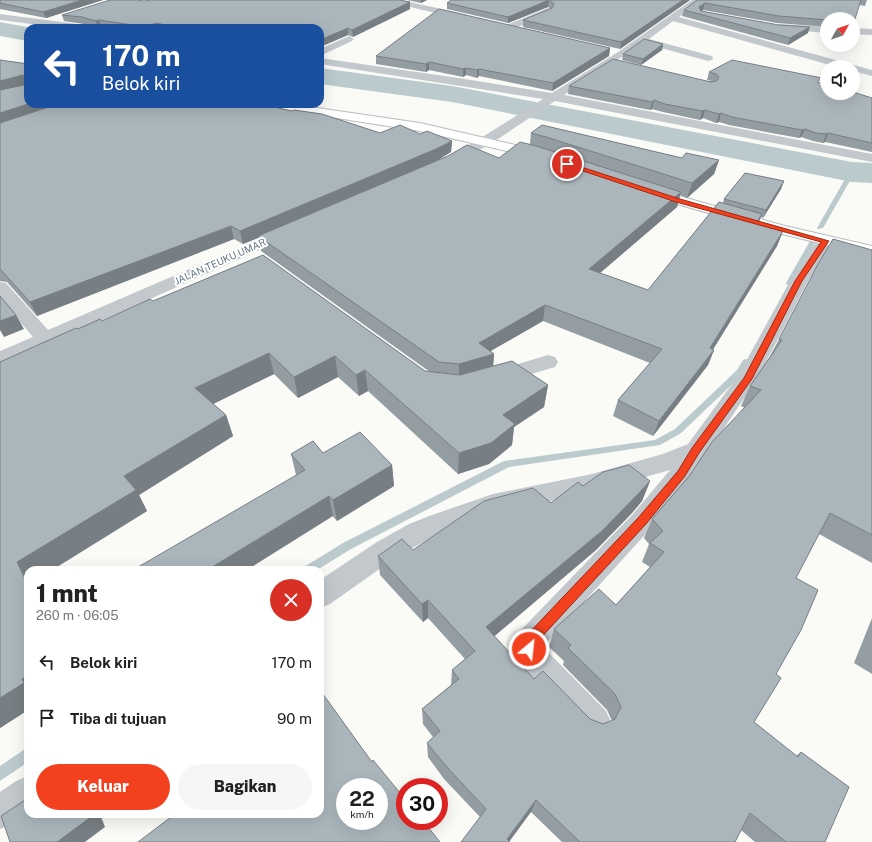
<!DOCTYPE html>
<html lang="id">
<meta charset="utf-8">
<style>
body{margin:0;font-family:"Public Sans",sans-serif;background:#f6f6f6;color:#222;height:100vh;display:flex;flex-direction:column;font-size:15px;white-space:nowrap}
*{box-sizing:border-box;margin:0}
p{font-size:13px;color:#767676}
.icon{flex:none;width:22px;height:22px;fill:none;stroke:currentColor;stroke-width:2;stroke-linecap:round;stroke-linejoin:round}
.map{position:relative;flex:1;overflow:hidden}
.drawer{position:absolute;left:24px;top:566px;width:300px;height:252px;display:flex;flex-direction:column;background:#fff;border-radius:12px;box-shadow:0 4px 16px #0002}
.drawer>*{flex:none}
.guide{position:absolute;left:24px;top:24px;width:300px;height:84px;border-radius:12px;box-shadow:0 4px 16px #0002;background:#1a4fa0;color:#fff;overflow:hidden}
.needle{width:26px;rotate:50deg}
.fabs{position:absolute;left:820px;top:12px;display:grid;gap:8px}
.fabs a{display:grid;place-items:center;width:40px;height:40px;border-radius:50%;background:#fff;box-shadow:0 4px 16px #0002;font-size:20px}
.speed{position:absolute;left:336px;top:778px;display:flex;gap:8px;font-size:20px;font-weight:700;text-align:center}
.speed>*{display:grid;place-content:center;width:52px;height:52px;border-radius:50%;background:#fff;box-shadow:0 4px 16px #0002;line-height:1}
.speed small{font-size:10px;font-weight:400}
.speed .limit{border:6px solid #d22;background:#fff;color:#111}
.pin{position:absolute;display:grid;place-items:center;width:34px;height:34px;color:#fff;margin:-17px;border:2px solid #fff;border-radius:50%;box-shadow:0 1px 4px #0007}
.me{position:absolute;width:44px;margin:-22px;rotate:28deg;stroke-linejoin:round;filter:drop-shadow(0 0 3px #0008)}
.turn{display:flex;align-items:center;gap:14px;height:84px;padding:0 12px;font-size:18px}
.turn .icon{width:52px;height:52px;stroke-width:2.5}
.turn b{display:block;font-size:28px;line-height:34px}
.round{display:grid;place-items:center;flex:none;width:42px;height:42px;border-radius:21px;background:#f6f6f6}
.overview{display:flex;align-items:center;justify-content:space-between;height:68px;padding:0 12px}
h1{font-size:24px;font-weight:800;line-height:30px}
.button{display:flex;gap:8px;margin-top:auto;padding:8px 12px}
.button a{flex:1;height:46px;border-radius:24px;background:#f3401e;color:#fff;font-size:16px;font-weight:800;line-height:46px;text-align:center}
.button a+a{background:#f6f6f6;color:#222}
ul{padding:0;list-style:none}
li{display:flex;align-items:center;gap:12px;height:56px;padding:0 12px}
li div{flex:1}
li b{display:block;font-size:15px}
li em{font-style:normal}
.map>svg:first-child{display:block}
</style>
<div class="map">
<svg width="872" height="842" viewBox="0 0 872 842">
<rect width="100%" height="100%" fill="#fafaf7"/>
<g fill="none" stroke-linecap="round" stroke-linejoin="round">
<!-- stream -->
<path fill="#bbcacd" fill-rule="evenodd" d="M852 170 855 172 823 228 818 229 817 228 849 172Z
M813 239 816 241 794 283 793 285H787L786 283 810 241Z
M746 359 750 362 743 374 681 433 660 445 509 467 351 549 317 570H303L304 567 343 543 504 461 655 440 675 429 737 370 743 360Z
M28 747V762L0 781V766Z"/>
<!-- river -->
<path fill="#bbcacd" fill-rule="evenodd" d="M0 22 32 28H28V41L0 36Z
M320 68 452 86 852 162 872 163V183L852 182 452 102 320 84Z"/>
<!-- major casing -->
<g stroke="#b6bcc0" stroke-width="2">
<path id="major" d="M260 104H290L420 123 541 151 546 152 548 155 546 158 541 159 420 131 266 107 262 106Z
M651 188 785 226 872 246V256L774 232 646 195 644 192 646 189Z"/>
</g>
<!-- minor -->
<path fill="#c2c8cc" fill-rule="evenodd" d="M385 0H400L465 14 469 17 465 20 389 2Z
M692 0H701L679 17 872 70V76L853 71V67H837L673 21 649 39 712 56 713 58 712 60 708 61 643 43 564 95 872 154V162L555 101 489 145 448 166 443 165 441 162 443 159 479 139 543 99 320 64V58L465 79 552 93 618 52Z
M548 8 551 9 552 11 551 13 513 29H507L505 27 507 25Z
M0 14 84 25 89 28H63L0 20Z
M780 24 827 27V33L777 29 775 27Z
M853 28 872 29V35L853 34Z
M349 36 354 39 352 41 320 56V49Z
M287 227 293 229 295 232 293 235 0 366V351L33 337 0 298V282L6 283 48 330Z
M825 236 831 238 833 241 808 281 757 379 680 494 651 528 544 646 547 651 606 711 611 722 606 733 595 738 584 733 525 671 514 649 522 629 633 514 670 470 592 492 494 514 450 529 427 540 395 558 330 604 320 608V580L377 542 409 524 432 515 493 494 592 474 663 454 688 444 738 376 790 281 819 238Z
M548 355 555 357 558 362 555 367 495 385 488 383 485 378 488 373Z
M28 776V813L12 824 0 829V792L16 781Z"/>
<!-- major -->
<use href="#major" fill="#fff" fill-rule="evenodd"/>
</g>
<!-- wall -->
<path fill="#939da2" d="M0 0H103L46 18 0 9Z
M407 0H427L421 3Z
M451 0H690L620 49 523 27V20L551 9 548 7 508 23 447 9V3Z
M697 0H867L865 6 859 5 853 25V19H827V27L777 23 703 10 701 11 808 33 788 45 682 16 684 10Z
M144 1 410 2V9L353 37 348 35 320 47V28H109L101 27 98 28 84 24 64 21 62 15Z
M663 44 662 50 641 65 622 60 623 54Z
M610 48 609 56 552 91 479 76 477 78 466 75 463 77 429 70 426 72 376 64V56Z
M0 60 28 64V104H260L292 111 294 110 322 114 380 133 400 125 420 134 427 131 452 141 451 152 438 160 448 156 467 145 499 158 520 142 530 144 531 133 542 125 682 158 686 153 719 160 714 174 687 198 680 195 677 207 600 273 648 290 719 202 723 203 724 199 745 173 784 181 781 189 763 218 761 217 758 224 783 231 777 246 713 349 714 350 708 365 653 436 613 416 618 400 650 363 543 321 491 351 494 354 493 366 512 361 548 385 544 407 514 427 512 445 489 464 458 474 368 391 359 396 338 377 298 398 274 374 213 404 226 415 233 436 139 495 147 511 52 570H28V710L0 728V362L76 328 78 329 100 319 102 321 150 299 153 301 263 255 425 371 430 372 261 251 258 238 243 244 234 239 37 316 7 282 0 281Z
M709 72 820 83 872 98V152L825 142 823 143 813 141 801 137 799 138 729 125 719 122 716 123 703 118 700 120 663 112 652 109 650 110 568 94 569 86 712 81 707 80Z
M871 250H872V563L819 534 796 578 776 674 754 722 796 756 801 752 825 842H755L741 830 735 842H562L531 812 480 817 444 779 428 757 427 743 433 737 423 724 422 709 451 685 452 670 465 659 428 618 423 622 380 575 378 556 413 550 551 503 583 486 650 481 642 501 632 513 596 550 494 636 534 679 590 719 603 724 612 721 607 710 563 665 564 661 549 647 554 629 616 605 650 567 642 562 649 544 644 538 652 519 690 475 745 408 741 406 750 386 769 358 779 339Z
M323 453 392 465 394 486 337 521 296 475 291 454Z
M872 618V674L854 663Z"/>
<!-- shaded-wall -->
<path fill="#787f84" d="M82 0H103L46 18 43 12Z
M421 0H427L421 3Z
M549 0 548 7 508 23V17Z
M683 0H690L620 49 621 42Z
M410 2V9L353 37 352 30Z
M705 3 703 10 698 14 699 7Z
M99 20 101 27 98 28 96 21Z
M156 23 157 28H146V27Z
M810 27 808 33 788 45 790 38Z
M348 28V35L320 47V40Z
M663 44 662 50 641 65 643 59Z
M610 48 609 56 552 91 553 83Z
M429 62V70L426 72V64Z
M466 68V75L463 77V69Z
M479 69V76L477 78V70Z
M23 75 28 86 0 93V81Z
M654 100 652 109 650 110 652 102Z
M28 104H64L0 126V113Z
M705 110 703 118 700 120 702 111Z
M721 113 719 122 716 123 719 114Z
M805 129 801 137 799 138 802 130Z
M828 133 825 142 823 143 826 134Z
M452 141 451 152 436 161 258 236V238L243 244 240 231Z
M719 160 714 174 687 198 692 183Z
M784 181 781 189 763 218 766 210Z
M681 192 677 207 586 285 589 269Z
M762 214 756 228V223Z
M231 226 234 239 37 316 30 302Z
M783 231 777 246 709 356 714 350 708 365 653 436 659 421 710 348Z
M545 305 543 321 478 358 494 354 493 369 459 379V364L479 343Z
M16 315 24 329 4 337 0 330V321Z
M269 353 274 374 203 409 195 388Z
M335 356 338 377 298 398 294 377Z
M365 370 368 391 359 396 356 375Z
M548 385 544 407 514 427 512 445 489 464 458 474 459 453 503 415Z
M226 415 233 436 139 495 147 511 52 570H28V585L17 562 124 476Z
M392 465 394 486 337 521 333 500Z
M650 481 642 501 632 513 596 550 484 645 486 627Z
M329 496 333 516 247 570H207Z
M428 600V618L423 622 422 604Z
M28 675V710L0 728V698L22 679Z
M536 800 531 812 509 842 507 839Z
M90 814H100L105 827 85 842H57Z"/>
<!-- building -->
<path fill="#abb6bc" stroke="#787f84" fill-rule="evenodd" d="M0 0H82L43 12 0 3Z
M110 0H137L144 1 150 0H400L410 2 352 30 348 28 320 40V28H181L156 23 146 27 99 20 96 21 82 17 62 15Z
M451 0H683L621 42 523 20 552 8 554 4 549 0 508 17 447 3Z
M697 0H861L854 22H853V19H827V20L779 16 705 3 699 7 701 11 779 25 810 27 790 38 684 10Z
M439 9 610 48 553 83 479 69 477 70 466 68 463 69 429 62 426 64 376 56Z
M644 39 663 44 643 59 623 54Z
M613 59 711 82 716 81 719 77 716 74 709 72 732 60 822 78 817 82 827 85V93H853V92L872 98V143L828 133 826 134 816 133 805 129 802 130 732 117 721 113 719 114 705 110 702 111 665 104 654 100 652 102 569 86Z
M0 60 28 64V104L0 113V90L24 85 25 76 23 75 0 81Z
M58 104H260L292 111 294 110 322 114 380 133 400 125 420 134 427 131 452 141 436 149 240 231 231 226 30 302 0 269V123Z
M542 125 682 158 686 153 719 160 692 183 546 137 531 133Z
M520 142 536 146 681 192 589 269 648 290 719 202 762 214 756 223 783 231 710 348 714 350 659 421 618 400 662 349 545 305 479 343 494 354 459 364 439 362 258 236 448 156 467 145 499 158Z
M745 173 784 181 766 210 724 199Z
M833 239 872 250V535L830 513 796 578 818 590 801 630 776 674 781 678 754 722 798 757 801 752 849 787 825 842H786L750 813 735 842H580L536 800 507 839 510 842H461L486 809 445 765 427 743 440 731 422 709 459 679 452 670 475 651 428 600 422 604 378 556 402 539 413 550 484 501 533 488 551 503 578 482 583 486 603 472 629 465 650 481 639 493 602 531 486 627 534 679 543 671 590 719 603 724 615 719 621 707 615 694 568 648 571 645 554 629 599 589 616 605 664 552 650 543 663 531 652 519 690 475 712 442 761 390 750 386 782 340 779 339 819 262Z
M263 255 425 371 460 375 512 361 548 385 503 415 515 424 491 443 459 453 365 370 356 375 335 356 294 377 269 353 195 388 226 415 124 476 136 490 17 562 28 585V675L22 679 24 683 0 698V362L76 328 78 329 100 319 102 321 150 299 153 301Z
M0 296 16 315 0 321Z
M360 432 392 465 333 500 329 496 207 570H133L305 470 291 454 313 441 323 453Z
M320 690 372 762 373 760 405 799V821H423L440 842H138L175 814H320ZM345 787H379V821H345Z
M28 798V814H90L91 817 57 842H10L1 816Z"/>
<!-- route -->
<path fill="#f3401e" stroke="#9e2a14" d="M565 163H569L680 199 829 241 802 281 752 379 699 453 685 476 646 524 537 642 534 653 529 655 525 653 523 649 528 634 638 518 678 471 692 448 744 378 795 281 821 242 676 202 565 165Z"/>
<g text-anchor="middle" stroke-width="4" stroke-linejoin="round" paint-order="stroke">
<!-- far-street labels -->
<g font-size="10" fill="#627885" stroke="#fff">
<text transform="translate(220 261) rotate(-24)" y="4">JALAN TEUKU UMAR</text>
</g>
</g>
</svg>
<div class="fabs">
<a><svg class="needle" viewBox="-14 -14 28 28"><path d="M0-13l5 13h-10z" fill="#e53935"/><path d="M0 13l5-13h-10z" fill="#767676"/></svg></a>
<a><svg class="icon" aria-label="sound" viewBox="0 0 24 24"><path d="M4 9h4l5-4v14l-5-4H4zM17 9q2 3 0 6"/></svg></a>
</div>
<div class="speed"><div>22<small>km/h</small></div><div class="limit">30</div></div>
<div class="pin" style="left:567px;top:164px;background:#d93025"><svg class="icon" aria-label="arrive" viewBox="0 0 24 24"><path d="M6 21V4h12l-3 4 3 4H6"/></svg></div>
<svg class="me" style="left:529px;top:649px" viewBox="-20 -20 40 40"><circle r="17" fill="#f3401e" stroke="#fff" stroke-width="3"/><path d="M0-11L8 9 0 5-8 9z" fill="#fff"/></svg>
<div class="guide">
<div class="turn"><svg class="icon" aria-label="left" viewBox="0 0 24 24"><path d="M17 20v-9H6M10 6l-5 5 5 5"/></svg><div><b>170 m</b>Belok kiri</div></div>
</div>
<section class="drawer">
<div class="overview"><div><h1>1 mnt</h1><p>260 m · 06:05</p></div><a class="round" style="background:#d93025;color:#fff"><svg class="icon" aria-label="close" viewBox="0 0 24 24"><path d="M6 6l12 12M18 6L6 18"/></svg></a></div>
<ul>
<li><svg class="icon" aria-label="left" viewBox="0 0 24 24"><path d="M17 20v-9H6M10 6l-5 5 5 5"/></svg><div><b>Belok kiri</b></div><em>170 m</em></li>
<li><svg class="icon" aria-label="arrive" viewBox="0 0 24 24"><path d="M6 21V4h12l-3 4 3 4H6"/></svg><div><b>Tiba di tujuan</b></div><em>90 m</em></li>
</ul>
<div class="button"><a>Keluar</a><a>Bagikan</a></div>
</section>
</div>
